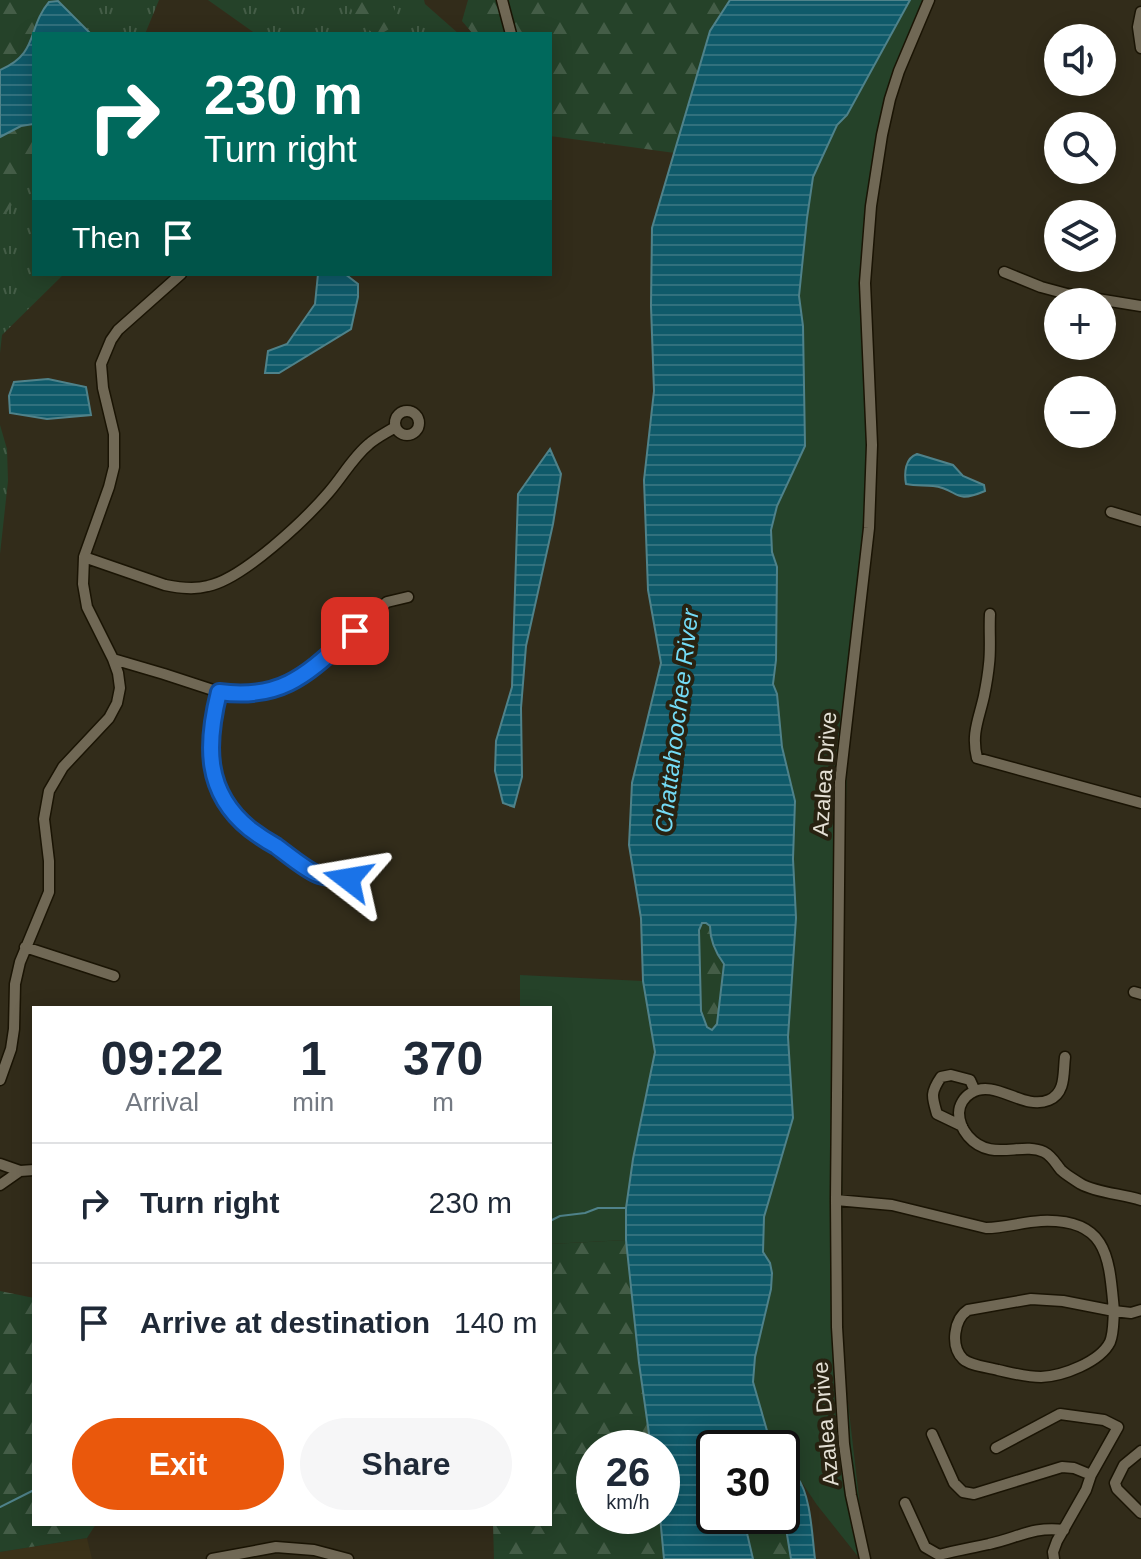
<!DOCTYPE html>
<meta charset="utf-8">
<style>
body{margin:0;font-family:Arial,sans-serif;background:#f6f6f7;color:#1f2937;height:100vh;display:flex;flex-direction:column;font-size:30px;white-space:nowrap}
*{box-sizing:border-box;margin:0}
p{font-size:26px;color:#747a83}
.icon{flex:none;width:44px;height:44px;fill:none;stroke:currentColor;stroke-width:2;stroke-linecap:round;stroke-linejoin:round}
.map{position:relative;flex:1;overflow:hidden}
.sheet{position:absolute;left:32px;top:1006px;width:520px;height:520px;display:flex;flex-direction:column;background:#fff;border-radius:0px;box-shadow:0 4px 20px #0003}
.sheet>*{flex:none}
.guide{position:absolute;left:32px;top:32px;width:520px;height:244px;border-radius:0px;box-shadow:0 4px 20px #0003;background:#00695c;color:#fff;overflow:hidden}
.fabs{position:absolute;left:1044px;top:24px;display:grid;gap:16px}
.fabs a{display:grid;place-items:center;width:72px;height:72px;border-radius:50%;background:#fff;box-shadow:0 4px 20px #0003;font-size:40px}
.speed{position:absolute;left:576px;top:1430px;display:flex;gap:16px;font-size:40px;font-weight:700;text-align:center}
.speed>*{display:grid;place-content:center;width:104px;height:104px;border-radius:50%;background:#fff;box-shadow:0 4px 20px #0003;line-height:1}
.speed small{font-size:20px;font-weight:400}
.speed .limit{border:4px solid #111;border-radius:12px;background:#fff;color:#111}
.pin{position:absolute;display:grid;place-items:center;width:68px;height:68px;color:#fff;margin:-34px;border-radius:16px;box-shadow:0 4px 12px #0006}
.me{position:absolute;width:88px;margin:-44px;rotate:284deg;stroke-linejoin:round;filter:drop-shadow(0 0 6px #0008)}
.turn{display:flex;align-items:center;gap:28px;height:168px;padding:0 40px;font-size:36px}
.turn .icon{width:104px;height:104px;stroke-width:2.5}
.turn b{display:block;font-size:56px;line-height:68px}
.then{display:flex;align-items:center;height:76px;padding:0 40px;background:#0003;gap:16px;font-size:30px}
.eta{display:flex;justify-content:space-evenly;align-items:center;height:136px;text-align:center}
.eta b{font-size:48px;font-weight:600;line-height:56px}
.primary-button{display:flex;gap:16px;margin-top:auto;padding:16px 40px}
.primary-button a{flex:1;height:92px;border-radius:48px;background:#ea580c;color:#fff;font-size:32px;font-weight:600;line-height:92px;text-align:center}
.primary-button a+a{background:#f6f6f7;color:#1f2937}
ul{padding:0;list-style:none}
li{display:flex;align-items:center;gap:24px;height:120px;padding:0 40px;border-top:2px solid #e0e1e3}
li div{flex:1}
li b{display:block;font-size:30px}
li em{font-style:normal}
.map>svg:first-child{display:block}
</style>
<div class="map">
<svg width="1141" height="1559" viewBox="0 0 1141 1559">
<defs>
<pattern id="grass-tufts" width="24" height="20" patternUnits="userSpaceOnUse" patternTransform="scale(2)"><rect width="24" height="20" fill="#254229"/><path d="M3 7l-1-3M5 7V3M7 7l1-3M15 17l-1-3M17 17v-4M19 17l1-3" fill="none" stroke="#445d47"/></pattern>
<pattern id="forest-firs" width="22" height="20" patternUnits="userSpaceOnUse" patternTransform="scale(2)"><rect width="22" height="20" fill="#254229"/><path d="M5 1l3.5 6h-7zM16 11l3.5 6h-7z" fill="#445d47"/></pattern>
<pattern id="water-rules" width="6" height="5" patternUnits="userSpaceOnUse" patternTransform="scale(2)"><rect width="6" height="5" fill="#0f5a6a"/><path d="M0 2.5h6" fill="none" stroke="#32717e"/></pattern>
</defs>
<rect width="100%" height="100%" fill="#322c1a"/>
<!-- built -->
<path fill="#3b3219" d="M87 1538 92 1559H0V1552Z"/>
<!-- grass -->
<path fill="url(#grass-tufts)" d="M0 0H159L145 34H34V274H64L2 335 0 353Z
M208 0H424L425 4 459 34H256Z
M0 425 7 449 8 481 0 554Z"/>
<!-- forest -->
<path fill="url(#forest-firs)" d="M0 0H48L49 2C27 28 39 54 0 70Z
M346 0H390L396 13V25C392 27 388 30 384 32 365 38 354 13 346 0Z
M468 0H730L710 31 675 153 550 136V34H473L462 21Z
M34 124V162L29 168 21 191 7 212 0 218V137L21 126Z
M702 923H706L710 926C710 941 715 952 724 964L717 1024 712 1030 707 1027 701 1011 699 930Z
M626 1240 639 1363 651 1448H594V1516H660L664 1559H494L493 1524H550V1244Z
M0 1291 34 1298V1524H96L87 1538 0 1552Z
M782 1504 791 1559H753L743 1516H782Z"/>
<!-- park -->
<path fill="#254229" d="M910 0H924L894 72 869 199 868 456 851 684 843 873 842 1350 866 1559H860L817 1505 782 1453V1448H779L765 1427 753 1382 755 1357 771 1289 772 1273 770 1263 763 1252 764 1217 793 1118 788 1037 796 918 793 859 795 801 782 747 777 694 773 684 776 660 777 567 772 552 771 530 777 506 805 446 803 326 799 296 807 218 813 177 837 125 847 115Z
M520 975 643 981 655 1052 633 1159 626 1208V1240L550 1244V1008H520Z"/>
<!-- water -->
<path fill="url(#water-rules)" stroke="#4f828a" stroke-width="2" fill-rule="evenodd" d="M730 0H910L847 115 837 125 813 177 807 218 799 296 803 326 805 446 777 506 771 530 772 552 777 567 776 660 773 684 777 694 782 747 795 801 793 859 796 918 788 1037 793 1118 764 1217 763 1252 770 1263 772 1273 771 1289 755 1357 753 1382 772 1448H714V1516H743L753 1559H664L660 1516H662V1448H651L639 1363 626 1240V1208L633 1159 655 1052 643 981 641 918 629 845 632 783 661 663 648 590 644 480 654 391 651 306 652 228 710 31ZM702 923H706L710 926C710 941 715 952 724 964L717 1024 712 1030 707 1027 701 1011 699 930Z
M58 1 91 34H34V124L21 126 0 137V70C39 54 27 28 49 2Z
M318 274H345L358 284V297L351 329 279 373H265L268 351 287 344 315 304Z
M48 379 86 387 91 415 47 419 10 413 9 396 14 382Z
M550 449 561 474 553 524 526 646 521 708 522 777 514 807 503 803 495 771 496 741 512 687 518 494Z
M917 454 953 465 963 476 984 485 985 491C952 505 960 489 933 486 924 485 916 486 906 484 904 473 905 458 917 454Z
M782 1465C786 1470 792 1472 797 1477 811 1495 812 1536 815 1559H791L782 1504Z"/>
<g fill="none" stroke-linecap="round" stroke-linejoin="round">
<!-- stream -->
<path stroke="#4f828a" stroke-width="2" d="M550 1221 560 1216 585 1213 598 1208H626
M0 1507 34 1490"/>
<!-- minor casing -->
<g stroke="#1a1404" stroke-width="13">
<path id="minor" d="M502 0 511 34
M1141 12 1138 27 1141 48
M1004 272 1041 287 1067 294 1141 306
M395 423a12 12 0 1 1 24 0a12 12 0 1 1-24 0Z
M1111 512 1141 521
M84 557 165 585C180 588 194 590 208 586 243 579 306 519 329 492 343 476 353 457 369 444 377 437 386 433 395 427
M990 614C989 631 991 648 989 664 988 675 986 686 984 696 979 719 971 733 977 758L1141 803
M113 659 164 674 219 692 239 695 257 694 275 690 292 683 308 672 387 602 408 597
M219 692 211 724V760L218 786 235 814 249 828 317 874 348 879
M25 947 114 976
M1134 992 1141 994
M1065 1057C1063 1073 1066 1093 1049 1100 1023 1111 995 1078 971 1093 964 1097 959 1105 959 1113 959 1121 963 1130 968 1136 991 1163 1021 1141 1044 1152 1052 1156 1056 1164 1061 1170 1066 1175 1075 1180 1081 1184 1097 1193 1123 1194 1141 1200
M0 1080 11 1049 14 1029 15 984 20 962 49 892V861L44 819 49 791 63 767 109 718 117 703 120 688 118 673 113 659 87 607 83 584 84 557 109 487 114 467V434L103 388 101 364 111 340 118 330 181 274
M962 1126 937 1114C932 1097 930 1093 941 1077L951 1075 970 1080 975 1091
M0 1164 20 1171 0 1185
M20 1171 34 1170
M836 1200 892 1205 986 1228C1005 1228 1022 1222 1041 1221 1109 1218 1109 1259 1114 1311L1131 1313 1141 1310
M1031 1299 1063 1301 1114 1311C1113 1321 1114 1332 1110 1342 1100 1362 1063 1376 1041 1377 1026 1377 1012 1373 998 1370 988 1367 971 1366 963 1359 950 1346 954 1319 968 1310Z
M932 1434 954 1483 963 1492 974 1494 1062 1467 1074 1468 1091 1475
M996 1448 1060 1414 1104 1420 1118 1427 1091 1475 1086 1490 1057 1541 1053 1552 1054 1559
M1141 1451 1124 1465 1115 1483 1117 1489 1141 1513
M905 1503 925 1547 939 1555C956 1550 972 1548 989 1544 1018 1538 1032 1526 1064 1530
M212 1559 276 1547 314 1550 348 1559
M865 1559 851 1495 844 1444 837 1327 836 1200 840 781 869 528 872 445 865 283 871 206 882 135 890 99 899 71 929 0"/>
</g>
<!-- minor -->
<use href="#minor" stroke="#706855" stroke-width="10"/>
</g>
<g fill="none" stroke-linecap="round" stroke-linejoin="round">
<!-- route casing -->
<g stroke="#114b97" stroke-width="20">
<path id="route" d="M348 879C339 877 326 878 317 874 306 870 287 854 276 846 267 841 258 835 250 829 204 792 206 744 219 692 285 701 310 671 355 631"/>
</g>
<!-- route -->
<use href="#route" stroke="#1a73e8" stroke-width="14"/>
</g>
<g text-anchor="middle" stroke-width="8" stroke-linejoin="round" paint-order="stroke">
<!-- street labels -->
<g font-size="22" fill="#e4e0d5" stroke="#282211">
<text transform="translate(824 774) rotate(-86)" y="8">Azalea Drive</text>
<text transform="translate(825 1424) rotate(-95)" y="8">Azalea Drive</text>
</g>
<!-- water labels -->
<g font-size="24" font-style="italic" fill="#74dbf5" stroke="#282211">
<text transform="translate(677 721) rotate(-83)" y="8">Chattahoochee River</text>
</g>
</g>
</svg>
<div class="fabs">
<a><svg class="icon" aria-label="sound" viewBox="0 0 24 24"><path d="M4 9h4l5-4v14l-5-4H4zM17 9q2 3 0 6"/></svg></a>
<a><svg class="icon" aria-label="search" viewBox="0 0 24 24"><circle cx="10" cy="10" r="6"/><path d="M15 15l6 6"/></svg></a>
<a><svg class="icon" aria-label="layers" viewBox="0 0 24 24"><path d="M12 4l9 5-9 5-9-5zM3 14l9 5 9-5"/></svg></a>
<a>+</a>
<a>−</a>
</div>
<div class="speed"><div>26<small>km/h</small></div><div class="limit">30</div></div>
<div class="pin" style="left:355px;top:631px;background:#d93025"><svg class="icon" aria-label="arrive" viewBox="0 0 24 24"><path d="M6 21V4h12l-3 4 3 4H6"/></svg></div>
<svg class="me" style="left:348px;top:879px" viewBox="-20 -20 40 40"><path d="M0-17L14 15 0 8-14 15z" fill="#1a73e8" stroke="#fff" stroke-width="4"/></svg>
<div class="guide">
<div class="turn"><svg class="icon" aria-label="right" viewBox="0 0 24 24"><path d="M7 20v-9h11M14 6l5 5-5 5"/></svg><div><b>230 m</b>Turn right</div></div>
<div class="then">Then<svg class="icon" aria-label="arrive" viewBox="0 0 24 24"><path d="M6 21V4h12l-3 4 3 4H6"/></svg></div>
</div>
<section class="sheet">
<div class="eta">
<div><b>09:22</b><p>Arrival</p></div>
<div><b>1</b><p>min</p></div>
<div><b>370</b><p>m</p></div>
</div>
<ul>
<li><svg class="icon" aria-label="right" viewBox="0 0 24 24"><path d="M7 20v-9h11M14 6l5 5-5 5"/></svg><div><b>Turn right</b></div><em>230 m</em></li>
<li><svg class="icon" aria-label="arrive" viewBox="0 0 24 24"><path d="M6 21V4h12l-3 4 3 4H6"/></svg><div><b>Arrive at destination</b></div><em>140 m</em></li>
</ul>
<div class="primary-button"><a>Exit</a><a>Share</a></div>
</section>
</div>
